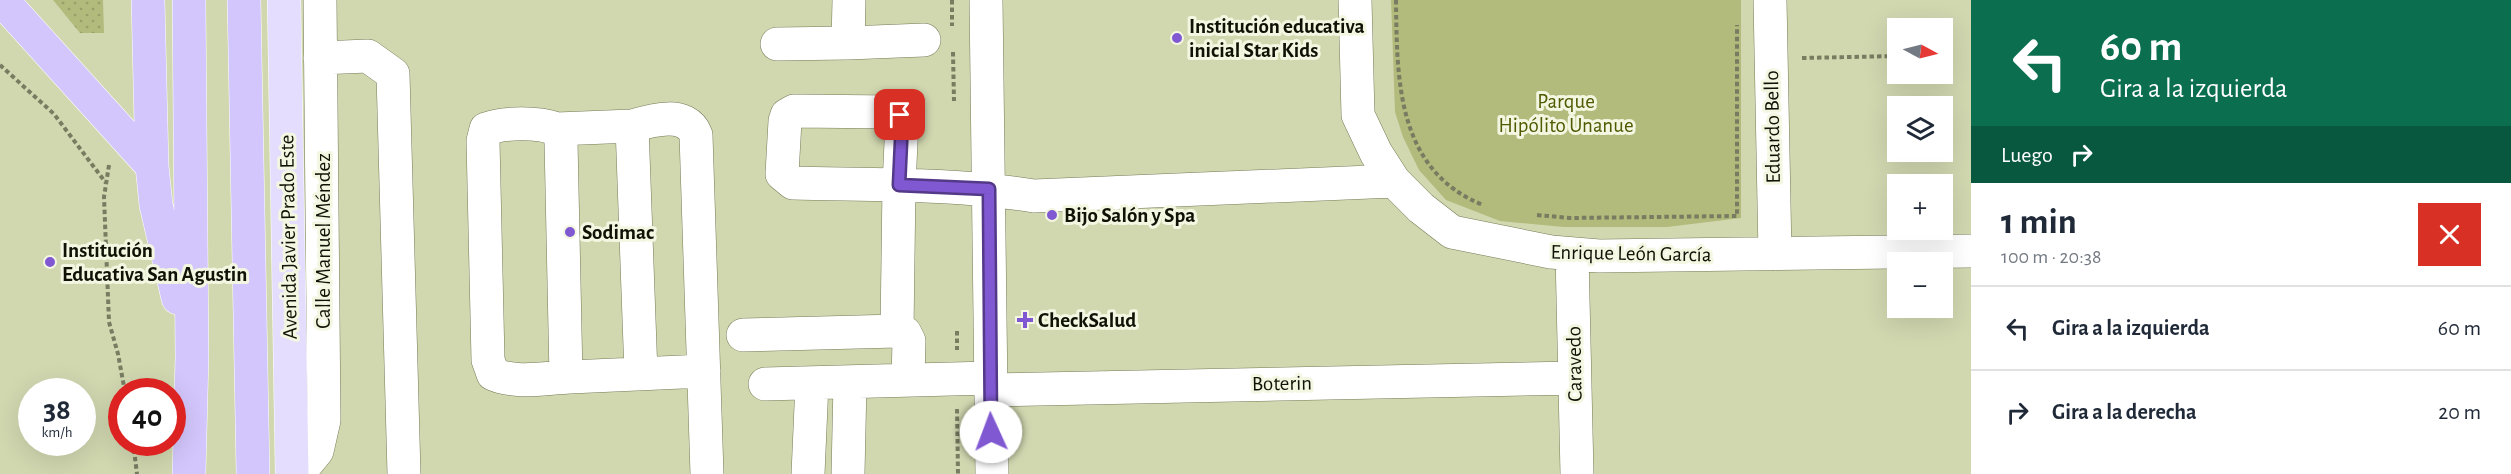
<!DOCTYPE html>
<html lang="es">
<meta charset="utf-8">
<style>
body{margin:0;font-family:"Alegreya Sans",sans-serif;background:#f2f2f3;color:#1f2937;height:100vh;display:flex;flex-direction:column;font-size:22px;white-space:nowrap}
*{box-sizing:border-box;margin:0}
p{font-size:20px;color:#747a83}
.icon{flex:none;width:33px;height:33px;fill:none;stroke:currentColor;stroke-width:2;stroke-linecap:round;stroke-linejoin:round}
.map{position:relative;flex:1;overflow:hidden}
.side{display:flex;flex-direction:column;background:#fff;width:540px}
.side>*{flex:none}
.hud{background:#0b6e4f;color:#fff;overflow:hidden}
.needle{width:39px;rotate:97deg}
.controls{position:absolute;left:1887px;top:18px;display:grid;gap:12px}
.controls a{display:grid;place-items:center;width:66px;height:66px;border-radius:0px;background:#fff;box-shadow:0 6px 24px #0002;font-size:30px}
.speed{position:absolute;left:18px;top:378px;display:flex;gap:12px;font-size:30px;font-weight:700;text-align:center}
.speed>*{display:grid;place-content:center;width:78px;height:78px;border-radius:50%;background:#fff;box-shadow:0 6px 24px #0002;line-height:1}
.speed small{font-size:15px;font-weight:400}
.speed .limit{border:9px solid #d22;background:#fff;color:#111}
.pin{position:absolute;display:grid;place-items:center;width:51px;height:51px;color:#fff;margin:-26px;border-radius:12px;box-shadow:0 3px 9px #0006}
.me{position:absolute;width:66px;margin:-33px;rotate:358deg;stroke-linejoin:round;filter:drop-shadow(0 0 4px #0008)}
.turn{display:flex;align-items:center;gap:21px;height:126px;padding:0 30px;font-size:27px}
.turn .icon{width:78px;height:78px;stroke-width:2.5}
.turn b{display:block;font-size:42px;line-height:51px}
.then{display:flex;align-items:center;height:57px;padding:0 30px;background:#0003;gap:12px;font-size:22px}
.round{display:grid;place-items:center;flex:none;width:63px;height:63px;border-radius:0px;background:#f2f2f3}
.head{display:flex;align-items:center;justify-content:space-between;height:102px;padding:0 30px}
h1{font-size:36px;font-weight:700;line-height:45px}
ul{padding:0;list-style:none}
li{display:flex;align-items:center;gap:18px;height:84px;padding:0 30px;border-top:2px solid #e0e1e3}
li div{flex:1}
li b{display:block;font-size:22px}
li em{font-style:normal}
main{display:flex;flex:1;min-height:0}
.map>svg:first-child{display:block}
</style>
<main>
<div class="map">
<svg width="1971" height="474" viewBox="0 0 1971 474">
<defs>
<pattern id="grass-dots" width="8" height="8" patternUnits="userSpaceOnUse" patternTransform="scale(1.5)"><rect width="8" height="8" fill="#b2bb7c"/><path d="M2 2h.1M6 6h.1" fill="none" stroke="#98a06a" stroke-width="1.8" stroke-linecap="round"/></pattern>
</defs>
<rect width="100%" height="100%" fill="#d1d8b0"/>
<!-- grass -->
<path fill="url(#grass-dots)" d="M53 0H103L104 33H80Z"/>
<!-- park -->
<path fill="#b2bb7c" d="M1391 0H1741V218L1667 227H1564L1500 221 1446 200 1419 170 1403 137 1395 112Z"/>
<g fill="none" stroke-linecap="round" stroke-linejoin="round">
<!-- minor casing -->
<g stroke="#757b56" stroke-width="34">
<path id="minor" d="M849 0 848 43 924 40
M986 0 992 474
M1355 0 1358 115 1376 153 1394 181 1421 208 1452 232 1551 252 1599 256 1971 251
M1770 0 1775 254
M777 44 848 43
M320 58 368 56 393 74 404 474
M557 129 632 126
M1572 254 1577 474
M897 331 899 185 902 121 900 115 894 112 794 111 787 115 785 121 782 174 793 183C874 185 954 183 1034 196L1394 181
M743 335 897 331 905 333 909 341 908 380
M641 374 632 126C652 120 687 110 696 135L707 474
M566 377 561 141 557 129C538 122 505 122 486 129L483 141 488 360 493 374C515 384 545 378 570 377 615 375 659 373 704 371
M765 384 989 378
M990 390 1574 378
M298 474 317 451 324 420 320 0
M808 474 812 383
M848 474 850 383"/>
</g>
<!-- major casing -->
<g stroke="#fff" stroke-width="34">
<path id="major" d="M284 0 292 474"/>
</g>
<!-- highway casing -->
<g stroke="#fff" stroke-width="34">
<path id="highway" d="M2 0 152 166
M148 0 152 166 156 205 178 298
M189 0 192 356 189 474
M244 0 253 474"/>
</g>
<!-- path -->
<path stroke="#787c61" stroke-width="4" stroke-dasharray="4.5 3" stroke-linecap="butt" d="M952 0V26
M1396 0C1397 79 1396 170 1483 205
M953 52 954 101
M1802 58 1898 56
M0 65 54 114 106 183
M109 165 104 197 109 322 118 354 125 392
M1537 215 1570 218 1737 216V25
M957 331V350
M957 409 958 474
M133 442 137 474"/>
<!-- minor -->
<use href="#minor" stroke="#fff" stroke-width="33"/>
<!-- major -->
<use href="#major" stroke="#e5ddfd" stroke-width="33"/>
<!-- highway -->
<use href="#highway" stroke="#d3c6fc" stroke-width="33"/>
</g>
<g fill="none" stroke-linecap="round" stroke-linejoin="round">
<!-- route casing -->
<g stroke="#533988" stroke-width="15">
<path id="route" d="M900 115 902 121 899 185 989 189 991 432"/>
</g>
<!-- route -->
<use href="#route" stroke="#8058d1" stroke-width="10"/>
</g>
<!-- markers -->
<g fill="#8058d1" stroke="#f3f7e2" stroke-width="2">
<circle cx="1177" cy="38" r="6"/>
<circle cx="1052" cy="215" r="6"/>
<circle cx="570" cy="232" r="6"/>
<circle cx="50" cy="262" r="6"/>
<path d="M1022 311h6v6h6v6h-6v6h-6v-6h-6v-6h6z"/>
</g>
<g text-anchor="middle" stroke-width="6" stroke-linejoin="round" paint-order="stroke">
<!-- poi labels -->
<g font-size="21" font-weight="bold" fill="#101205" stroke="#f3f7e2" text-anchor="start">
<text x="1189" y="33">Institución educativa<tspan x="1189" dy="24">inicial Star Kids</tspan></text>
<text x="1064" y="222">Bijo Salón y Spa</text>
<text x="582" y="239">Sodimac</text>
<text x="62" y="257">Institución<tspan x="62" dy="24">Educativa San Agustin</tspan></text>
<text x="1038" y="327">CheckSalud</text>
</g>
<!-- park labels -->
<g font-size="21" fill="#515901" stroke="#f3f7e2">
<text x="1566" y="108">Parque<tspan x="1566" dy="24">Hipólito Unanue</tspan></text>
</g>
<!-- street labels -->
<g font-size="21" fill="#101205" stroke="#f3f7e2">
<text transform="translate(1772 127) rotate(-91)" y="7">Eduardo Bello</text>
<text transform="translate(288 237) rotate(-91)" y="7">Avenida Javier Prado Este</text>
<text transform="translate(323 241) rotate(-90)" y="7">Calle Manuel Méndez</text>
<text transform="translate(1631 253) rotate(1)" y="7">Enrique León García</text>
<text transform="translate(1574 364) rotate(-91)" y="7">Caravedo</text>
<text transform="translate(1282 383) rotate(-1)" y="7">Boterin</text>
</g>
</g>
</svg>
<div class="controls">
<a><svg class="needle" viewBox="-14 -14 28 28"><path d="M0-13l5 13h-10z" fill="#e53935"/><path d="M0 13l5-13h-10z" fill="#747a83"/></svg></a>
<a><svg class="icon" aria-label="layers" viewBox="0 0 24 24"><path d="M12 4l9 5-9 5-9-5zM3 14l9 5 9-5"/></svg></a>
<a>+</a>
<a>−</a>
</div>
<div class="speed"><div>38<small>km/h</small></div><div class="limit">40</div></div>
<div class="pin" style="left:900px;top:115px;background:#d93025"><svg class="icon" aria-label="arrive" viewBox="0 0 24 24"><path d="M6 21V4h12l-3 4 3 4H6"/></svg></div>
<svg class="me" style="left:991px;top:432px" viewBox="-20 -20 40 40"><circle r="19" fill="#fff"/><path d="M0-13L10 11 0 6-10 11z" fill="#8058d1"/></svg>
</div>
<section class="side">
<div class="hud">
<div class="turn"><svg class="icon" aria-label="left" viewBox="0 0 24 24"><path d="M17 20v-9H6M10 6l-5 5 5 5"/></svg><div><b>60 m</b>Gira a la izquierda</div></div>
<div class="then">Luego<svg class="icon" aria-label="right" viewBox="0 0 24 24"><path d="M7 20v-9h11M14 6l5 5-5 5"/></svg></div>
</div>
<div class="head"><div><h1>1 min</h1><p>100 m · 20:38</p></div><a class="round" style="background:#d93025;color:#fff"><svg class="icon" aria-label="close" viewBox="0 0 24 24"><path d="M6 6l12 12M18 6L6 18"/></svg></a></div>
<ul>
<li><svg class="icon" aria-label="left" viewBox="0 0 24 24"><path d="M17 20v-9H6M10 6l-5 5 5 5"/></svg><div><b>Gira a la izquierda</b></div><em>60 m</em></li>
<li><svg class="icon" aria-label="right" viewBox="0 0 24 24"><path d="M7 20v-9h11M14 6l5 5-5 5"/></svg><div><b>Gira a la derecha</b></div><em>20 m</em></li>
</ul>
</section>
</main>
